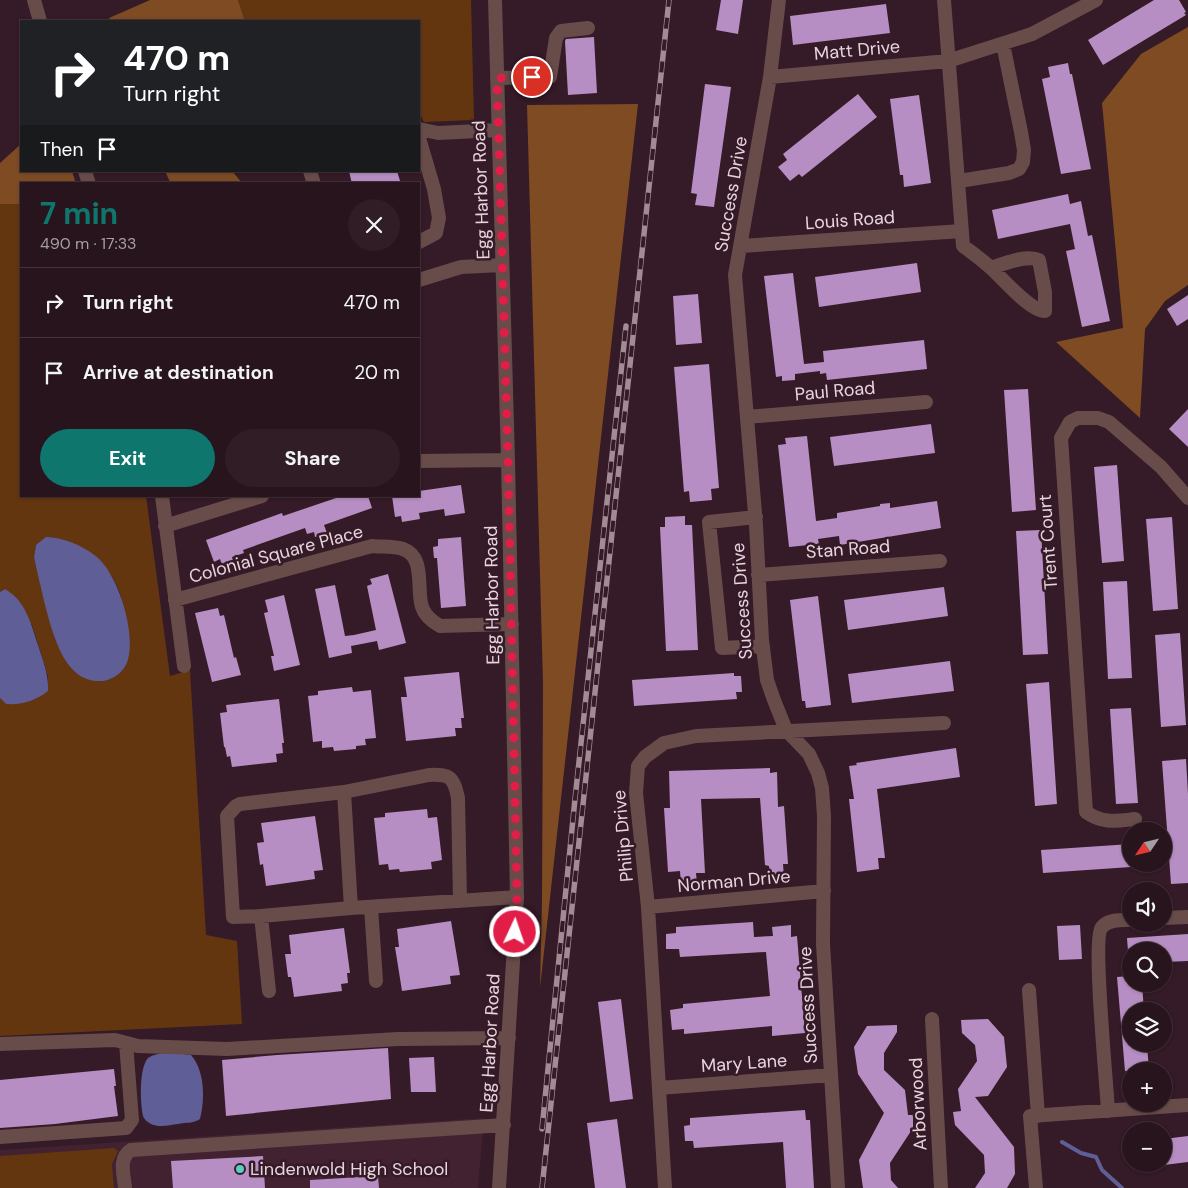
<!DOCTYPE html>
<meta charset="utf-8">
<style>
body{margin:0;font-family:"DM Sans",sans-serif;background:#301d26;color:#f1f3f6;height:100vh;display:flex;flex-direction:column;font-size:19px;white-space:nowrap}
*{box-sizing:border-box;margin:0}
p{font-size:16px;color:#a59ea4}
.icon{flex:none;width:28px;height:28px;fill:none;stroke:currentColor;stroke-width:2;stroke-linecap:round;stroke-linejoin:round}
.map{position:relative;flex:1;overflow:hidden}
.side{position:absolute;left:20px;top:182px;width:400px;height:315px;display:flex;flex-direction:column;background:#28141d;border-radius:0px;box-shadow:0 1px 4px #0004,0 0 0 1px #44333b}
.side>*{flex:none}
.top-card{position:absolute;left:20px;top:20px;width:400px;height:152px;border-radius:0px;box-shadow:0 1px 4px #0004,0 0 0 1px #44333b;background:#202124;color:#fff;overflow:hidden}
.needle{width:32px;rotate:235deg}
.controls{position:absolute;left:1122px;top:822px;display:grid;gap:10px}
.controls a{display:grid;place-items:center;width:50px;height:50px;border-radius:50%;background:#28141d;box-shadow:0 1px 4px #0004,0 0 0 1px #44333b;font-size:25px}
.pin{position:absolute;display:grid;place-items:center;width:42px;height:42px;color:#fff;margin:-21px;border:2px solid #fff;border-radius:50%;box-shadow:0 1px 5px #0007}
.me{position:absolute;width:55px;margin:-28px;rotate:3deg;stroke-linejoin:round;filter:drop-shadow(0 0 4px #0008)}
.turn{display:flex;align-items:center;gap:18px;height:105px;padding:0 20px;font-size:22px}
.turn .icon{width:65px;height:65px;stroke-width:2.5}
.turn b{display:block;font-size:35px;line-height:42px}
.then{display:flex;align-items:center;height:48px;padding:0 20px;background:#0003;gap:10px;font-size:19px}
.round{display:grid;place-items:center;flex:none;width:52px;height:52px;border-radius:26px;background:#301d26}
.headline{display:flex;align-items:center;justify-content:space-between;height:85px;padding:0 20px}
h1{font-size:30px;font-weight:700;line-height:38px;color:#0f766e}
.primary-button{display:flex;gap:10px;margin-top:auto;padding:10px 20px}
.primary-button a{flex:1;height:58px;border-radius:30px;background:#0f766e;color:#fff;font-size:20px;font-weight:700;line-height:58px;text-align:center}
.primary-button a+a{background:#301d26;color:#f1f3f6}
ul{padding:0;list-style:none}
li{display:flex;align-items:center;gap:15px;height:70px;padding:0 20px;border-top:1px solid #44333b}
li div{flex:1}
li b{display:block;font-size:19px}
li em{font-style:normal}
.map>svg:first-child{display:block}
</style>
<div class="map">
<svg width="1188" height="1188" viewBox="0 0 1188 1188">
<rect width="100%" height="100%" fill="#351a27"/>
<!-- built -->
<path fill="#422131" d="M484 1118 478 1188H0V1150Z"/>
<!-- green -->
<path fill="#64360f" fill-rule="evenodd" d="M238 0H471L474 120 424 122 419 112V21H245Z
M8 203 21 204V496H146L170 676 190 670 206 935 237 941 242 1024 0 1036V698L6 704 31 701 48 691V677L44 663 32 625 5 589 0 592V204ZM53 537C91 547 118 570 124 610 127 628 125 647 126 665L122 671 110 679 75 672 66 661 55 639 34 557 36 545Z
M114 1148 118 1151 112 1164 114 1188H0V1156Z"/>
<!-- forest -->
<path fill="#7e4b23" d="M150 0H238L245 21H110L109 18Z
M1188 27V285L1165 301 1145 329 1140 418 1056 342 1123 328 1102 103 1141 54Z
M638 104 540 988 542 901 543 684 527 105Z
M21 144V171H72L76 184H21V204H0V163Z
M165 171H232L243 184H171Z"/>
<!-- water -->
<path fill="#605e96" d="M46 537C64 537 89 548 101 561 120 581 138 639 126 665 121 674 112 680 102 681 63 684 52 630 44 601 41 587 37 572 34 557L36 545Z
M5 589C26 601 31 624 38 645 43 661 49 675 48 691 35 701 23 705 6 704L0 698V592Z
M163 1053H175L191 1055C205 1071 205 1099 200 1119 193 1124 186 1122 178 1124 169 1125 160 1128 151 1124 147 1122 144 1119 143 1116 140 1103 139 1068 148 1058 152 1055 158 1054 163 1053Z"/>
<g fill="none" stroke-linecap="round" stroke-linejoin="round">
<!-- stream -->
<path stroke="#605e96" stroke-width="4" d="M1062 1142 1081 1153 1096 1157 1102 1170 1122 1188"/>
</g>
<!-- building -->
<path fill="#b68ec3" d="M721 0H743L738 34 716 30Z
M1154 0H1179L1186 12 1184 13 1186 15 1103 65 1088 40Z
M886 4 890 33 793 45 790 16Z
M594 37 597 93 568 95 565 41 566 39Z
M1068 63 1070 74H1072L1091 169 1061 174 1042 79 1050 77 1048 67Z
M705 84 731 87 714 207 695 205 697 194 691 193Z
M858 94 877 117 802 177 799 174 790 181 778 167 787 160 783 154Z
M919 95 931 183 904 187 903 175H900L890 99Z
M349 171H397L401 184H352Z
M1068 194 1070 204 1081 201 1088 236 1092 235 1110 321 1082 327 1066 251 1075 249 1070 224 998 239 992 210Z
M917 263 921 292 819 307 815 277Z
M793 273 804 364 824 362 823 351 924 340 927 369 827 380 826 373 820 374V371L795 374V380L782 381V376L776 377 764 276Z
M698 294 702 343 676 345 673 296Z
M1188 295V319L1177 326 1167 309Z
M709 364 719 488 711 489 712 500 690 502 689 491 684 492 674 367Z
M1028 389 1036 510 1012 512 1004 390Z
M1188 409V447L1169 429Z
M931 424 935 453 834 466 830 437Z
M807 436 816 521 837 518V513L880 506V504L890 503V508L937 501 941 528 840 545 839 536 818 539 819 544 789 547 778 445 786 444 785 438Z
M1117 465 1124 561 1102 563 1094 467Z
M461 485 465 513 445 516 444 509 419 513 420 519 402 522 401 516 395 517 392 496H419V491Z
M342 496H368L372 508 324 525 327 533 315 537 314 532 307 534 305 528 243 550 244 553 232 557 233 561 222 565 220 559 214 562 206 540 282 513 283 516Z
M685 516V525H692L698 650 666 651 660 527H665V517Z
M1172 517 1178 609 1153 611 1146 519Z
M1041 530 1048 654 1023 655 1016 531Z
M461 537 466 606 441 608 437 558H434L433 547 438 546V539Z
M388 574 406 643 379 650 377 641 351 646 352 653 329 658 315 589 335 585 345 636 354 635 376 630 367 586 372 584 370 579Z
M1127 581 1132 678 1108 679 1103 582Z
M944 587 948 616 848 630 844 600Z
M284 595 300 665 274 671 271 656H274L264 613 268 612 265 600Z
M818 596 831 705 806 708 805 701H802L790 600Z
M218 608 220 616 224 615 234 658 236 657 241 675 212 682 195 613Z
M1180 633 1186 725 1161 727 1155 635Z
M950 661 954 691 852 703 848 674Z
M459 672 464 718H461L462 728H455L456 736 406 741 401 697H407L404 677Z
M734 673V676H741L742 692H736L737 699 634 706 632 680Z
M1049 682 1057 804 1035 806 1026 684Z
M352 687 353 692 371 690 376 738 365 739 366 745 356 746V749L334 751 333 747 322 748V741L313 742 308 696 318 695V691Z
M279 699 284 743H282L283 753 276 754 277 762 232 767 230 756 227 757 225 747H224L220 713 227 712 226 705Z
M1131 708 1138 803 1116 804 1110 709Z
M956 748 960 777 877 789 885 858H878L879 869 857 872 849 799H854L849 766 857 765 856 763Z
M1186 759 1188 794V883L1171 884 1162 761Z
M770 768V773L777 772 778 807 784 806 788 864H783L784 877 770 878 769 866 765 865 760 798 701 799 705 873H696L697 884 681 885 680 871 668 872 664 808H670L669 771Z
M427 809 428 818 437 817 442 860 431 862 432 869 400 872 399 869 389 870 388 864 379 865 374 818 385 817V813Z
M315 816 323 870 314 871 315 879 266 886 263 864 260 865 257 843 264 842 261 823Z
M1131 844V867L1043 873 1041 850Z
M451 921 460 975 450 976 451 984 402 991 395 947H399L397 929Z
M753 922 754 937 773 936 772 927 791 925V937L797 936 805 1033 772 1036V1026L684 1034V1029L672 1030 670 1010 683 1008V1004L770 996 766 952 680 957 679 949H666V934L676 933V927Z
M1080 925 1082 959 1059 960 1057 926Z
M344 928 350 973H347L348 983 341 984 342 991 294 997 291 977H288L285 954H291L289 935Z
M1188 934V961L1164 962V951H1128L1127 938Z
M1131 976V984H1142L1144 1011H1131V1044H1147L1149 1071H1125L1117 977Z
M621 999 633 1099 610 1102 598 1002Z
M988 1019 1004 1037 1007 1067 988 1096 975 1097 1014 1147 1015 1174 1007 1188H975L985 1173 984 1155 955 1125 953 1112 961 1111 958 1089 977 1061 975 1045 962 1033 961 1020Z
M897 1025V1032L884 1053V1070L905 1090 908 1115H913V1128L890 1163 891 1180 898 1188H863L859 1160 884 1113 858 1074 854 1047 867 1026Z
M388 1048 391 1099 226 1116 222 1060 277 1055Z
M434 1057 436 1092H411L409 1058Z
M114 1069 116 1086H114L118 1116 55 1124 0 1128V1080Z
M805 1110 806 1120H810L814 1188H786L783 1142 694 1148 693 1141H685L684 1126 690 1125V1118Z
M617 1119 626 1188H595L587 1123Z
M1188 1136V1162L1164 1165V1139Z
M263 1156 265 1188H173L171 1161Z
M378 1176 379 1188H310V1180Z"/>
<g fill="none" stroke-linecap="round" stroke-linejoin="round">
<!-- minor -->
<path stroke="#684c4a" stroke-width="14" d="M34 0 40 21
M495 0 508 460 517 897 499 1188
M779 0 770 77 735 275 756 525 762 640 767 680 774 700 786 730 809 754 818 773 822 788 824 816 823 944 838 1188
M944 0 963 246C973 253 982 260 991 268 1002 278 1030 311 1045 311V292L1039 260C1027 254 1003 264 991 268
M770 77 948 61 1032 34 1096 0
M497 78 550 77 556 38 561 31 588 28
M419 129 438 133 498 130
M419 138 434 189 439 218 436 233 419 242
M85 171 89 184
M310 171 314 184
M959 181 1009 173 1019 169 1023 162 1024 150 1021 132 1003 44
M741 246 962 231
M419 280 461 267 502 265
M747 417 926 402
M419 461 508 460
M162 496 184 666
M756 517 709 522 722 648 763 646
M165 526 262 496
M758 575 940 561
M175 600 372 546C381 547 394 546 403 549 426 557 416 589 422 607 425 616 433 622 440 626L512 624
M344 792 351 908
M1135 819C1116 821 1103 824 1086 812L1061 438 1070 422 1078 418H1098L1109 422 1161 467 1188 498
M460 900 458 798C454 777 450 774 429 775L344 792 240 804 236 806 227 816 233 917 261 916 351 908 517 897
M371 907 376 981
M648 907 824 891
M261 916 269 991
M1164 918 1188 917
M1029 990 1038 1116
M932 1019 941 1188
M0 1044 115 1040 138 1046 227 1049 398 1039 509 1038
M659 1088 831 1075
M1108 1111C1107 1087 1092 938 1102 927 1109 919 1122 920 1131 920
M0 1137 126 1128 132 1120 126 1043
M125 1188C124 1175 118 1158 131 1150L504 1125
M665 1188 648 907 636 793 638 766 645 757 664 743 696 736 944 723
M1036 1188 1030 1116 1188 1105"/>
<!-- rail casing -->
<g stroke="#a28b95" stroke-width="5.5">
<path id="rail" d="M542 1129 575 799 626 326
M542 1188 669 0"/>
</g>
<!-- rail -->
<use href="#rail" stroke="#351a27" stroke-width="4" stroke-dasharray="11" stroke-linecap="butt"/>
</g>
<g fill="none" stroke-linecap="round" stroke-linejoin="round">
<!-- route -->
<path stroke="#e11d48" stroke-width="9" stroke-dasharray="0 16.2" d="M515 932 517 897 508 460 497 78 532 77"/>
</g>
<!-- markers -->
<circle fill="#57cec1" stroke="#351a27" stroke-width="2" cx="240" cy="1169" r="5"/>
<g text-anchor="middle" stroke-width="5" stroke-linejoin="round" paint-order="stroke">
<!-- street labels -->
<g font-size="18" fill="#e7d4dc" stroke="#351a27">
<text transform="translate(857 50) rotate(-5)" y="6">Matt Drive</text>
<text transform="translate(481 190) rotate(-92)" y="6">Egg Harbor Road</text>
<text transform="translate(731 194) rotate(-80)" y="6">Success Drive</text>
<text transform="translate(850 220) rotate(-4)" y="6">Louis Road</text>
<text transform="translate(835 391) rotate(-5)" y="6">Paul Road</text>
<text transform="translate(1048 542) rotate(-94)" y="6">Trent Court</text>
<text transform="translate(848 549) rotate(-4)" y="6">Stan Road</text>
<text transform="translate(276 554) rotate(-15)" y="6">Colonial Square Place</text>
<text transform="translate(492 595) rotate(-91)" y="6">Egg Harbor Road</text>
<text transform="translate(742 601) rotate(-94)" y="6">Success Drive</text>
<text transform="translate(623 836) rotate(-95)" y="6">Philip Drive</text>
<text transform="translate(734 881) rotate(-5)" y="6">Norman Drive</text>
<text transform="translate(808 1005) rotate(-93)" y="6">Success Drive</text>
<text transform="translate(490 1043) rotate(-87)" y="6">Egg Harbor Road</text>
<text transform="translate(744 1063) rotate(-4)" y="6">Mary Lane</text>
<text transform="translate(918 1104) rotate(-93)" y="6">Arborwood</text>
</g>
<!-- poi labels -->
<g font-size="18" fill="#e7d4dc" stroke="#351a27" text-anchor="start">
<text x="250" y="1175">Lindenwold High School</text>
</g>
</g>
</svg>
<div class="controls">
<a><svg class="needle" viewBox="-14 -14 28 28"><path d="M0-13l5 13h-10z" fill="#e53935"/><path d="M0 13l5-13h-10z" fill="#a59ea4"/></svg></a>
<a><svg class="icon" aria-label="sound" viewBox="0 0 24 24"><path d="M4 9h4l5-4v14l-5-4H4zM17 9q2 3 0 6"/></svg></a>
<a><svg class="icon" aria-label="search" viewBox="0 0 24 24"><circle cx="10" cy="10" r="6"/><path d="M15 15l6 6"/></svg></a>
<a><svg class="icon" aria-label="layers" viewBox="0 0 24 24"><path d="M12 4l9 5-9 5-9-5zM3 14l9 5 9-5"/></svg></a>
<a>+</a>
<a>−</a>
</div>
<div class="pin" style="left:532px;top:77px;background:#d93025"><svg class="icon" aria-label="arrive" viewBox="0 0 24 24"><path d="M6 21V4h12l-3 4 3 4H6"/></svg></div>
<svg class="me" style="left:515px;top:932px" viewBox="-20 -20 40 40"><circle r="17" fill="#e11d48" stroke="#fff" stroke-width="3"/><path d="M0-11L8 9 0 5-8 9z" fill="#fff"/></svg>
<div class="top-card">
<div class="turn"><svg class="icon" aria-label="right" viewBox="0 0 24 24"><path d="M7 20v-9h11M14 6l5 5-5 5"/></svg><div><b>470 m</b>Turn right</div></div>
<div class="then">Then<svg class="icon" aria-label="arrive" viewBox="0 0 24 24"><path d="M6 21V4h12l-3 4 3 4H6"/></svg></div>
</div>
<section class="side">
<div class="headline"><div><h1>7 min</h1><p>490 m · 17:33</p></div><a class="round"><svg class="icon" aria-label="close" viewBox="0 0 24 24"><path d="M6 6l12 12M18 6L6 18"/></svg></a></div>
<ul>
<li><svg class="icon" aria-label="right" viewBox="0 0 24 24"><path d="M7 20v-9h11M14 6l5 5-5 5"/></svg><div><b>Turn right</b></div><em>470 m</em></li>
<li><svg class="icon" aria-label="arrive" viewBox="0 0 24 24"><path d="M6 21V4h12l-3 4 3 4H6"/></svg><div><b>Arrive at destination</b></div><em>20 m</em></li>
</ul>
<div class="primary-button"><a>Exit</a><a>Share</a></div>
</section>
</div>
